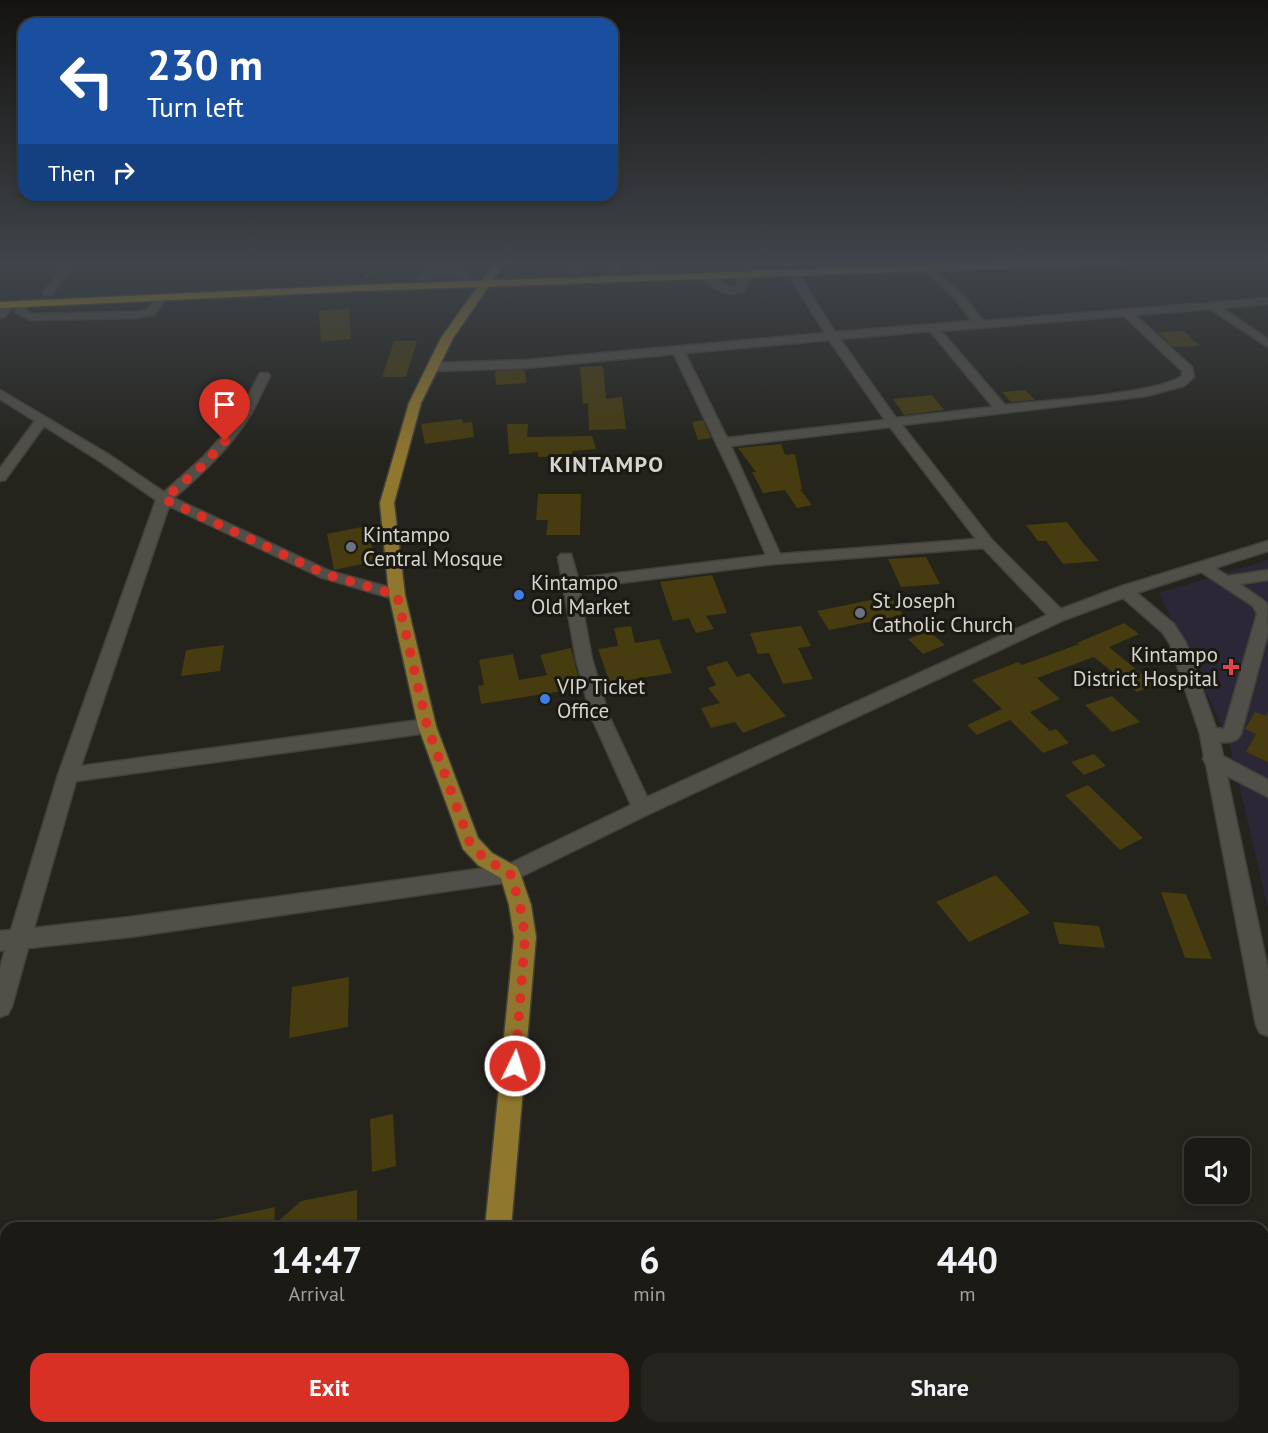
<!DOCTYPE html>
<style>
body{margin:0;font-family:"PT Sans",sans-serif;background:#24231e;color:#f1f3f6;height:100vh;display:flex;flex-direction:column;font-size:22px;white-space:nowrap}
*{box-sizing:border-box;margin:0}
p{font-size:20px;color:#a0a1a0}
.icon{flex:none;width:33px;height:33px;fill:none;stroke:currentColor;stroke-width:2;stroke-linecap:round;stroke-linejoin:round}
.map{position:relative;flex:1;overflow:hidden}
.side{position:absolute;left:0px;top:1222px;width:1269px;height:212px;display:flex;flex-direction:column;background:#1b1a15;border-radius:18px 18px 0 0;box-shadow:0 3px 9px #0003,0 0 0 2px #393834}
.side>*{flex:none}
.guide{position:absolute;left:18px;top:18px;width:600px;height:183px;border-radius:18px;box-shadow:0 3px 9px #0003,0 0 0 2px #393834;background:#1a4fa0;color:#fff;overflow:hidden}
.buttons{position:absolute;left:1184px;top:1138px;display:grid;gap:12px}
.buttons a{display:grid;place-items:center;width:66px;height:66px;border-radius:12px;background:#1b1a15;box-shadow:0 3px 9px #0003,0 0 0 2px #393834;font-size:30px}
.pin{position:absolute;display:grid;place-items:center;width:51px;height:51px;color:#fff;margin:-62px -26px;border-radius:50% 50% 50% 0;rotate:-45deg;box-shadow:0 0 6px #0007}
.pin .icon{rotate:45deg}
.me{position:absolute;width:66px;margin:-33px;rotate:4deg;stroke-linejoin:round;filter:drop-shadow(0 0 4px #0008)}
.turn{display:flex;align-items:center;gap:21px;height:126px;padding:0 30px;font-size:27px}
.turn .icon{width:78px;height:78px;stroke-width:2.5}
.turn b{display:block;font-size:42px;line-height:51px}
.then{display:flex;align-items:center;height:57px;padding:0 30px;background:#0003;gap:12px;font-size:22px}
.eta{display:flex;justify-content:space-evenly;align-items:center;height:102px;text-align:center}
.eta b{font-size:36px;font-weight:800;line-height:42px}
.cta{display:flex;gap:12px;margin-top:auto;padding:12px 30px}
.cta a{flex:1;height:69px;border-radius:18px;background:#d93025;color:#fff;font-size:24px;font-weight:800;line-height:69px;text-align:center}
.cta a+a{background:#24231e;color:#f1f3f6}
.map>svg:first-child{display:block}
</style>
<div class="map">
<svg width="1268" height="1433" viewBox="0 0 1268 1433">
<rect width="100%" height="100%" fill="#24231c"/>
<!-- medical -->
<path fill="#2c2737" d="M1268 560V909L1229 741 1159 593Z"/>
<!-- building -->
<path fill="#463c0f" d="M349 308 351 339 321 342 319 311Z
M1184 331 1200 346 1173 347 1158 332Z
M394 341H417L406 377H382Z
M603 366 606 399 622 397 626 429 589 430 588 403 583 404 580 367Z
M525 370 526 383 496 385 495 371Z
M1025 390 1035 400 1011 402 1002 392Z
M932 395 944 410 904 415 893 399Z
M462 419 463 423 472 422 474 437 425 444 421 424Z
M703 420 711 438 698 440 692 422Z
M507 424H528L527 437 592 436 596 449 572 451V456L538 457V452L509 454Z
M781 444 785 455 795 454 802 489H800L812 505 797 508 785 490 763 493 752 472H756L738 448Z
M538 494H581L580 535H546L548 520H536Z
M1067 522 1084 544 1099 561 1063 564 1046 541H1038L1026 525Z
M366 526 376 561 334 570 327 534Z
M926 557 940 584 901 587 888 559Z
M712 575 727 613 706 616 714 629 696 633 689 618 673 621 660 582Z
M890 596 903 615 829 630 817 611Z
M1124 623 1139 634 1109 647 1155 685 1137 692 1094 657 1037 678 1060 699 1030 712 1050 731 1056 729 1069 743 1043 753 1010 720 977 735 967 725 1002 709 972 680 1018 662 1022 665 1079 644 1077 643Z
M631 626 635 643 659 639 672 673 610 683 598 649 618 646 614 628Z
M801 626 811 646 798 648 813 679 783 684 769 653 758 654 750 633Z
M929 631 945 645 923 654 908 639Z
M224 645 220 671 181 676 186 650Z
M571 648 581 688 481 704 478 686 484 685 479 660 513 654 519 680 547 675 540 655Z
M727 661 737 677 749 673 786 716 743 733 735 722 711 728 701 708 720 703 708 688 716 685 706 667Z
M1112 696 1140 722 1112 732 1085 705Z
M1255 712 1266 716 1268 712V762L1246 752 1256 734 1245 729Z
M1094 754 1106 766 1084 775 1071 762Z
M1088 785 1143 838 1120 850 1065 795Z
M996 875 1030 913 969 942 936 902Z
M1161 892 1186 894 1212 959 1185 958Z
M1053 922 1099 926 1105 948 1059 944Z
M349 977 348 1027 289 1038 292 987Z
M393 1114 396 1166 372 1172 370 1119Z
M357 1190V1228H204L203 1222 275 1207 274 1225 301 1201Z"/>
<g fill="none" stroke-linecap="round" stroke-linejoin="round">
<!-- minor casing -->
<g stroke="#42403a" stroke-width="3">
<path id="minor" d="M65 261H75L52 295H44L43 293Z
M574 261H589L582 265 578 275 574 276 569 273Z
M607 261H617L619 273H611Z
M637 261H647L656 277 655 279H647Z
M780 261H790L835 332 972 321 956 300 926 270 925 268 930 265 964 296 983 321 1268 298V304L1222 308 1268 339V347L1210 309 1135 315 1192 367 1194 377 1184 386 1146 396 902 425 992 540 1061 609 1119 587 1268 541V551L1215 568 1228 576 1268 570V580L1240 584 1267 603 1268 633 1241 734C1237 742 1228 743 1220 742L1223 756 1268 780V797L1227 776 1268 970V1036L1260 1033 1256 1025 1206 764 1203 759 1204 756 1200 734 1170 644 1162 632 1123 598 1064 620 649 814 510 882 130 937 28 948 12 1006 8 1014 0 1017V968L5 950 0 951V931L11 930 58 775 156 500 98 460 44 426 5 480 0 481V468L35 421 0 399V390L108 454 164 492 203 457 223 435 239 414 260 373H268L270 376C263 389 258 402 251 414 231 447 203 473 174 498L330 571 403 591 405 595 397 600 320 577 169 506 81 766 427 719 433 721 436 726 433 731 427 733 76 781 34 928 130 917 507 865 631 805 591 716 576 659 558 557 561 554H571L578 578 766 555 736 485 674 354 526 368 433 371 427 367 433 363 526 360 825 333ZM1124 316 1182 371V376C1157 394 1042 401 1005 405L941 331ZM930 331 993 407 896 418 840 339ZM829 340 885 420 727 438 685 353ZM890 427 976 539 780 554 731 446ZM983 548 1047 615 647 797 609 716 592 659 579 588 775 564ZM1201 572 1253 606 1257 614 1224 729 1216 728 1186 643 1174 624 1137 593Z
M443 266 457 268 470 277 465 280C446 273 443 268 425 281L416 279 428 270Z
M704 272 730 287 736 286 743 272 752 274 744 291C727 298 710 288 699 275Z
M162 294 167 297 154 315 135 318 30 320 15 312 20 301 24 300 29 303 26 311 32 314 135 312 147 310 158 295Z
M10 301 15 304 4 317 0 318V308Z
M6 1389V1419L0 1420V1390Z"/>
</g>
<!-- major casing -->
<g stroke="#42403a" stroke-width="3">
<path id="major" d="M496 261H506L453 338 421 403 394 503 405 595 436 726 478 838 492 853 517 867 520 873 531 905 536 937 511 1228H485L514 937 509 905 501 878 478 865 463 849 418 726 389 595 380 503 409 403 441 338Z
M461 1428H491L490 1433H460Z"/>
</g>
<!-- highway casing -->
<g stroke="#42403a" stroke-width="3">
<path id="highway" d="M1046 261H1131L1126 264 361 291 0 308V302L361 285Z"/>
</g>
<!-- path -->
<path stroke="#6e6d66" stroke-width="1.5" stroke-dasharray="4 1.5" stroke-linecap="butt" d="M366 278 374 261"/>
<!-- minor -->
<use href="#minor" fill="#514f47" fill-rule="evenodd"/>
<!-- major -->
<use href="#major" fill="#90772e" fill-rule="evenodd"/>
<!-- highway -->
<use href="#highway" fill="#ba921d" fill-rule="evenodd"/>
</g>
<!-- sky -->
<linearGradient id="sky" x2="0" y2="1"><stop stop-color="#14130f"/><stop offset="0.57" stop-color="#3f454b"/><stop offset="1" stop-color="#3f454b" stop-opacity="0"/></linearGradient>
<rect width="1268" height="461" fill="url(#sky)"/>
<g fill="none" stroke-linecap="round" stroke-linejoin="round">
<!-- route -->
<path stroke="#d93025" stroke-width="10" stroke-dasharray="0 18" d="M225 441 199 469 164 499 325 574 397 595 427 726 470 843 485 859 510 873 520 905 525 937 515 1066"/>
</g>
<!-- markers -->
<g fill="#6b7280" stroke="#1b1912" stroke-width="2">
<circle cx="351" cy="547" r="6"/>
<circle cx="860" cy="613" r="6"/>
</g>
<g fill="#3f7fe0" stroke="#1b1912" stroke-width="2">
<circle cx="519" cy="595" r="6"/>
<circle cx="545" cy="699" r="6"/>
</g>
<path fill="#e0444e" stroke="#1b1912" stroke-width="2" d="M1228 658h6v6h6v6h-6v6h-6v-6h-6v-6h6z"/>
<g text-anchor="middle" stroke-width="6" stroke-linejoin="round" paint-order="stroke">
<!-- poi labels -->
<g font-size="21" fill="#d5d4cf" stroke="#1b1912" text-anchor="start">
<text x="363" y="542">Kintampo<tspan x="363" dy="24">Central Mosque</tspan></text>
<text x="531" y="590">Kintampo<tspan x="531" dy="24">Old Market</tspan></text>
<text x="872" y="608">St Joseph<tspan x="872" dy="24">Catholic Church</tspan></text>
<text x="1218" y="662" text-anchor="end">Kintampo<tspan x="1218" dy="24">District Hospital</tspan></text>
<text x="557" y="694">VIP Ticket<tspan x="557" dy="24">Office</tspan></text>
</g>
<!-- far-district labels -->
<g font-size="22" font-weight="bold" letter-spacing="1.5" fill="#d5d4cf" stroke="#1b1912">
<text x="607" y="472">KINTAMPO</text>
</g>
</g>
</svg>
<div class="buttons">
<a><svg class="icon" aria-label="sound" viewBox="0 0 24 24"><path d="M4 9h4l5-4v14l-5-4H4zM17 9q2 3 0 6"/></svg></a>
</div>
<div class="pin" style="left:225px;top:441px;background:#d93025"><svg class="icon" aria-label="arrive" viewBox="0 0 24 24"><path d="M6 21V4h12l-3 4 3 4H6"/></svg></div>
<svg class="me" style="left:515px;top:1066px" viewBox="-20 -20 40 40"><circle r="17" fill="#d93025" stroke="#fff" stroke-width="3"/><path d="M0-11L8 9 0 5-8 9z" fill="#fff"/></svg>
<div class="guide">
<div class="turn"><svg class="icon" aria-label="left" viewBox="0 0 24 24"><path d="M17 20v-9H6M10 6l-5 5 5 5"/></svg><div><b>230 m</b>Turn left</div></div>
<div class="then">Then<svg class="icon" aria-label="right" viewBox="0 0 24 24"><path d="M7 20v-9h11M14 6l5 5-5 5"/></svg></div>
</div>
<section class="side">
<div class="eta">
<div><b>14:47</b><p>Arrival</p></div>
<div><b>6</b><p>min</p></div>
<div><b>440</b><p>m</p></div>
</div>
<div class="cta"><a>Exit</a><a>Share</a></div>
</section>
</div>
